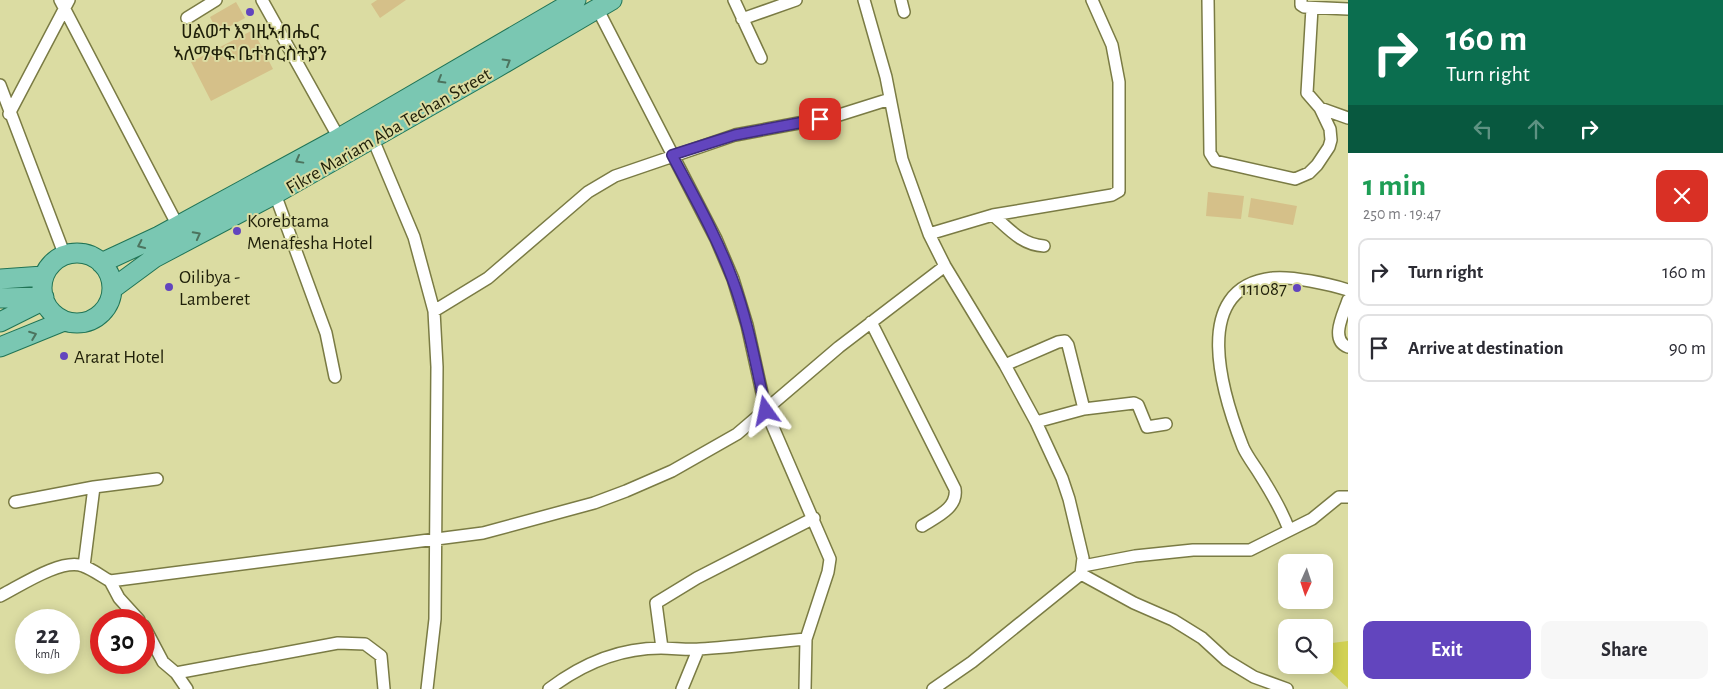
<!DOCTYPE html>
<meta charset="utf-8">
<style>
body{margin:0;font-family:"Alegreya Sans","Noto Sans Ethiopic",sans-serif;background:#f7f7f7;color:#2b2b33;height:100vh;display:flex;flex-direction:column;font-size:19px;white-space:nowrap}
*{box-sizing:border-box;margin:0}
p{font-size:16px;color:#7c7c81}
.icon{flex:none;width:28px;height:28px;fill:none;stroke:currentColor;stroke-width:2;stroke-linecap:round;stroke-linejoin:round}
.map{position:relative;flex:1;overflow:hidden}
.sheet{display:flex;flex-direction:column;background:#fff;width:375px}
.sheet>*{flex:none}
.top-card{background:#0b6e4f;color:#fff;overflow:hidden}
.needle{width:32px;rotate:183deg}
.tools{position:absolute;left:1278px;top:554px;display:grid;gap:10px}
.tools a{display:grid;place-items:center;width:55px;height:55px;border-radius:10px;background:#fff;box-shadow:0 2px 12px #0003;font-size:25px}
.speed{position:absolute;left:15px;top:609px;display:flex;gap:10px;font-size:25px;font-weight:700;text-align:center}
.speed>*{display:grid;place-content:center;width:65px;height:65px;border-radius:50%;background:#fff;box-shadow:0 2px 12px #0003;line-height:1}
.speed small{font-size:12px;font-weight:400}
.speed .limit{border:8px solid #d22;background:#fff;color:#111}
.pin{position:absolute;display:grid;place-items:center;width:42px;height:42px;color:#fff;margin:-21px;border-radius:10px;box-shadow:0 2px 8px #0006}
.me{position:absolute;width:55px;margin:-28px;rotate:348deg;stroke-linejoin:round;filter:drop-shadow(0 0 4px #0008)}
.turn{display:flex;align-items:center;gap:18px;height:105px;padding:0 15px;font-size:22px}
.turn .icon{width:65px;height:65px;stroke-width:2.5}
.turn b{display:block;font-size:35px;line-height:42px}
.lanes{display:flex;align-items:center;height:48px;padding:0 15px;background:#0003;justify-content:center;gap:25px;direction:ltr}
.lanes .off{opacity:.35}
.round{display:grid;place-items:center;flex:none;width:52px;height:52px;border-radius:10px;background:#f7f7f7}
.head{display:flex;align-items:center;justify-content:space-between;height:85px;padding:0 15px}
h1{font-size:30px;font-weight:600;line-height:38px;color:#1e9e55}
.action{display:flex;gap:10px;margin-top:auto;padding:10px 15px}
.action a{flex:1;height:58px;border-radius:10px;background:#6245be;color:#fff;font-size:20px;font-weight:600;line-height:58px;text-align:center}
.action a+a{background:#f7f7f7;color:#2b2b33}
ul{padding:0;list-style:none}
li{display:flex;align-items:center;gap:15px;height:68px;margin:0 10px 8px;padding:0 5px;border:2px solid #e1e1e2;border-radius:10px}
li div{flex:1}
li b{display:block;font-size:19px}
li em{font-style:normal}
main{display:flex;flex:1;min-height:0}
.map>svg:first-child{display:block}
</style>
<main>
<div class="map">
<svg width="1348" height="689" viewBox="0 0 1348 689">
<rect width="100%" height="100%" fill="#dbdca2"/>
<!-- green -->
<path fill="#d1d154" d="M1348 641V688L1323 665 1324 644Z"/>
<!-- building -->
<path fill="#d5c089" d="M377 0H406L380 18 371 4Z
M236 2 245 18 218 33 210 17Z
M253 30 273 69 211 101 191 62Z
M1208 192 1244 196 1241 219 1206 216Z
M1251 198 1297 206 1293 225 1248 217Z"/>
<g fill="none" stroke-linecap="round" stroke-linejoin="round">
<!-- street casing -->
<g stroke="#7a7b44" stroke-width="14">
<path id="street" d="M60 0 178 226
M262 0 339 138
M734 0 761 58
M864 0 886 77 902 159 929 234 945 266 1005 365 1036 422 1062 478 1069 499 1083 558 1081 574 972 662 933 689
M901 0 904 12
M1208 0 1210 153 1215 161 1295 179 1309 173 1317 165 1329 147 1331 140 1330 129 1320 108 1307 93 1312 8
M1301 0V5L1304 7 1348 9
M597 8 716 239 733 279 747 325 766 411 830 559 828 572 806 639 805 689
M187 18 216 0
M742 19 796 0
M0 85 65 256
M1320 108 1348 118
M9 114 69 0
M372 137 414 237 434 311 437 367 435 619 427 689
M275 194 326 333 335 377
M993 215C1009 229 1022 245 1044 246
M929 234 993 215 1112 195 1119 191V82L1112 45 1092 0
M1348 300C1344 313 1329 340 1348 347
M434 311 488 278 588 192 615 176 735 135 836 116 890 99
M871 322 955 489C958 508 936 517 922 526
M1005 365 1058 342 1065 341 1068 345 1084 409 1036 422
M1084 409 1134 403 1138 405 1147 427 1166 424
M94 487 157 479
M15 502 94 487 84 566
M1289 530C1282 510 1271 492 1259 473 1254 465 1247 456 1243 447 1223 396 1188 287 1273 278 1292 276 1329 284 1348 290
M1083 566 1135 556 1193 550H1250L1312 519 1339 497H1348
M1081 574 1134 603 1173 620 1202 638 1226 660 1254 677 1287 689
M0 596C20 586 61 558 83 566 92 569 101 576 110 581
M139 620 119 598 110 581 483 533 594 503 626 491 672 471 737 434 839 347 945 266
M144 626 163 662 176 673 187 689
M662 648 656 603 697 578 814 518
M176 673 338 643 365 644 381 656 384 689
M549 689C582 664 620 648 661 648 674 648 687 650 700 649 735 647 770 642 806 639
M682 689 698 650"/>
</g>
<!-- primary casing -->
<g stroke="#207456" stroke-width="21">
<path id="primary" d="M42 288a35 35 0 1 1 70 0a35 35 0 1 1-70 0Z
M101 263 159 236 339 138 576 0
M0 279 43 276
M112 289 154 258 275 194 491 71 612 0
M0 298 44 297
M0 322 44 300
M0 347 64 321"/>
</g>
<!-- street -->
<use href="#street" stroke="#fff" stroke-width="11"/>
<!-- primary -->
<use href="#primary" stroke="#7ac7b2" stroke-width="19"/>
</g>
<!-- one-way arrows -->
<defs><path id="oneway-chevron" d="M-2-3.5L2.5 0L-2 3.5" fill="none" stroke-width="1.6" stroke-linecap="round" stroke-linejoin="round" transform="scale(1.25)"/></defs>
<g stroke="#4c735e">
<use href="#oneway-chevron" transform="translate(507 62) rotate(-31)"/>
<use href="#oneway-chevron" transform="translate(441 80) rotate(150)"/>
<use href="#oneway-chevron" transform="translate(299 160) rotate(151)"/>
<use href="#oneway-chevron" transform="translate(197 235) rotate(-28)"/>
<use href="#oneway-chevron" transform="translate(141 245) rotate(155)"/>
<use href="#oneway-chevron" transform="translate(33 335) rotate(-21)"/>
</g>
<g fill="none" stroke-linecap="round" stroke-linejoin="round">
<!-- route casing -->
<g stroke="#402d7c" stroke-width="12">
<path id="route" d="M766 411C756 366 748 320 732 278 716 235 693 195 672 155L735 135 820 119"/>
</g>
<!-- route -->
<use href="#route" stroke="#6245be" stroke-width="9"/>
</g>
<!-- markers -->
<g fill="#6245be" stroke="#dbdca2" stroke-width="2">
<circle cx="250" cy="12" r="5"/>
<circle cx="237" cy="231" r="5"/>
<circle cx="169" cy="287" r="5"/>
<circle cx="1297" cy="288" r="5"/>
<circle cx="64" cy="356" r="5"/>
</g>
<g text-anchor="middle" stroke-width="4" stroke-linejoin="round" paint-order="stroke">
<!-- poi labels -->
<g font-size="19" fill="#1f1f09" stroke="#dbdca2" text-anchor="start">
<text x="250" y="38" text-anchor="middle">ሀልወተ እግዚኣብሔር<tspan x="250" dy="22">ኣለማቀፍ ቤተክርስትያን</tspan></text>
<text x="247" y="227">Korebtama<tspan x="247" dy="22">Menafesha Hotel</tspan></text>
<text x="179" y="283">Oilibya -<tspan x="179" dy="22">Lamberet</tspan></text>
<text x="1287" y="295" text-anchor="end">111087</text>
<text x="74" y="363">Ararat Hotel</text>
</g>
<!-- street labels -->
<g font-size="19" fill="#1f1f09" stroke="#dbdca2">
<text transform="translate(388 130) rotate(-30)" y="7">Fikre Mariam Aba Techan Street</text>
</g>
</g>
</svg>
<div class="tools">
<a><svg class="needle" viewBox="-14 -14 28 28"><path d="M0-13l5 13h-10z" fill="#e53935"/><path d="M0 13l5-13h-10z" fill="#7c7c81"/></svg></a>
<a><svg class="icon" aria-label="search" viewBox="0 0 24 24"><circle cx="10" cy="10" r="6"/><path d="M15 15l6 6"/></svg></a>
</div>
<div class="speed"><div>22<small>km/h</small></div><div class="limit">30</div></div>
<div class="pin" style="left:820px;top:119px;background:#d93025"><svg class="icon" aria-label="arrive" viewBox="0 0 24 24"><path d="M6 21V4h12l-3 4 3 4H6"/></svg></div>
<svg class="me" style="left:766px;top:411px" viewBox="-20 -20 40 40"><path d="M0-17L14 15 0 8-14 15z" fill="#6245be" stroke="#fff" stroke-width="4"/></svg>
</div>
<section class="sheet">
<div class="top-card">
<div class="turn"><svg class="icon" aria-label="right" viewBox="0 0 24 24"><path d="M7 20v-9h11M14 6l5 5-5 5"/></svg><div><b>160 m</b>Turn right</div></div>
<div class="lanes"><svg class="icon off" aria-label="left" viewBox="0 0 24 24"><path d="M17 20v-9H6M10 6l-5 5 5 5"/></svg><svg class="icon off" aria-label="ahead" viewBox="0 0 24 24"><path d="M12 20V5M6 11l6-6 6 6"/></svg><svg class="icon" aria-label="right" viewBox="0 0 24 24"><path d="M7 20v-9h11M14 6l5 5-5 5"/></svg></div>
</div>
<div class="head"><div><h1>1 min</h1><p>250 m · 19:47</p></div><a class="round" style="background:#d93025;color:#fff"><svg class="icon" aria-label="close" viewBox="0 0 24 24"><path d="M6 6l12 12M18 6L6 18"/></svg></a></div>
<ul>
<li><svg class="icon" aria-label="right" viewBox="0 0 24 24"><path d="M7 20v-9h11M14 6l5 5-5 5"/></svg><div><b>Turn right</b></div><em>160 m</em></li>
<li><svg class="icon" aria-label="arrive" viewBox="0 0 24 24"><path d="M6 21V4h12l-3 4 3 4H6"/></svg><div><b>Arrive at destination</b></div><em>90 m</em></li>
</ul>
<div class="action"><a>Exit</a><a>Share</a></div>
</section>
</main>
